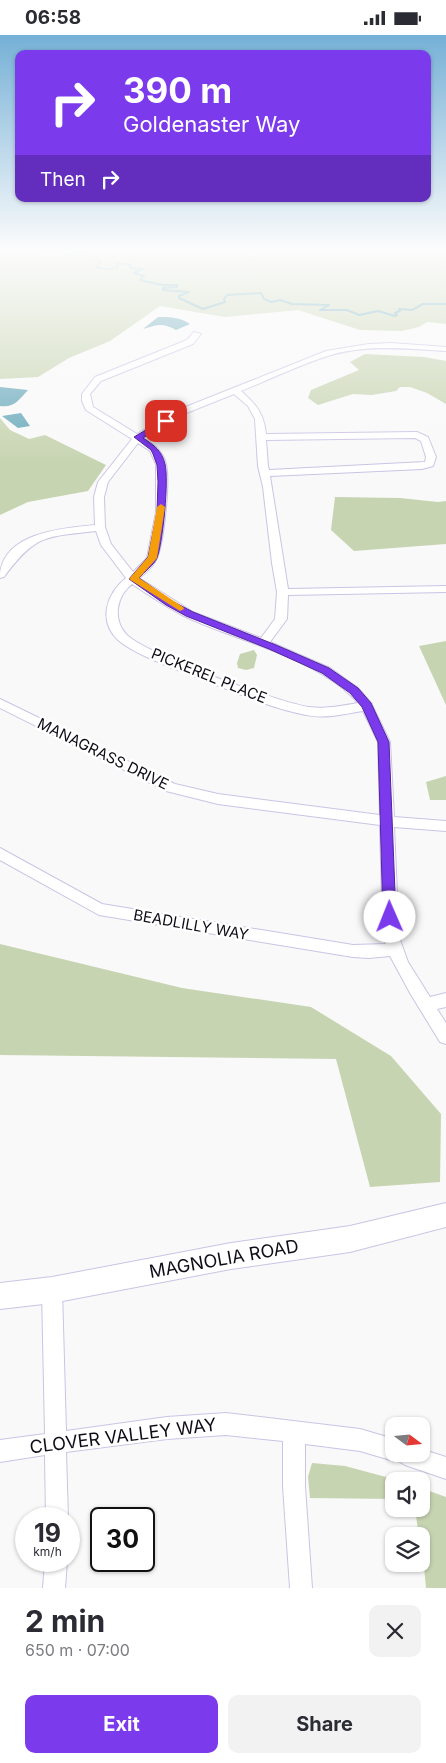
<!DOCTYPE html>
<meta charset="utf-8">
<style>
body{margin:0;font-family:Inter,sans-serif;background:#f2f2f3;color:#2b2b33;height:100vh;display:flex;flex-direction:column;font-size:19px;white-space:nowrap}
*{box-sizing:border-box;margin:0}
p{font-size:16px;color:#7c7c81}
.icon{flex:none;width:28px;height:28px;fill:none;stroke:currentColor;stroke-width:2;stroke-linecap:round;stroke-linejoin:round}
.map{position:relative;height:1553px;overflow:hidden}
.drawer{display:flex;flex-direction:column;background:#fff;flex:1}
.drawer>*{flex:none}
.hud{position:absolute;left:15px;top:15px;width:416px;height:152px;border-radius:10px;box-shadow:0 1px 4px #0004;background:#7c3aed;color:#fff;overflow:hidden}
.needle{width:32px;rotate:106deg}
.tools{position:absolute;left:385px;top:1382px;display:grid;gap:10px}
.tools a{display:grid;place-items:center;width:45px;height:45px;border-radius:10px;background:#fff;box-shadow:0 1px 4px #0004;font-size:25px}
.speed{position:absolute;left:15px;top:1472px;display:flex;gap:10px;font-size:25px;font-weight:700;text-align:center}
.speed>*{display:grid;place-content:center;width:65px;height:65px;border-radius:50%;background:#fff;box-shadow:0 1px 4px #0004;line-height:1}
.speed small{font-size:12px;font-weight:400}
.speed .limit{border:2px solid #111;border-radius:8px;background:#fff;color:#111}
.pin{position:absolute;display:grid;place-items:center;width:42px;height:42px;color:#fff;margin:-21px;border-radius:10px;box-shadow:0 2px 8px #0006}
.me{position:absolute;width:55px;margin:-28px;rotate:359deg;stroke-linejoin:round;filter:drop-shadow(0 0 4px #0008)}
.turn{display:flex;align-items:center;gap:18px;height:105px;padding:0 25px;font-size:22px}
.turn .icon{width:65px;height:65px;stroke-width:2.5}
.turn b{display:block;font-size:35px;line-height:42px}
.then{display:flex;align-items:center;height:48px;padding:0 25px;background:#0003;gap:10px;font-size:19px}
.round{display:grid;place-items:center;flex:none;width:52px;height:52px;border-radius:10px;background:#f2f2f3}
.head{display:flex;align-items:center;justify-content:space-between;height:85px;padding:0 25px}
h1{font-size:30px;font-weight:700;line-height:38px}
.primary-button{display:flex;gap:10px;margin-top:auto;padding:10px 25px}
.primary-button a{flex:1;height:58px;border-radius:10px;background:#7c3aed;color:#fff;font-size:20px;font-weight:700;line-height:58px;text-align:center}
.primary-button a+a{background:#f2f2f3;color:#2b2b33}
.status{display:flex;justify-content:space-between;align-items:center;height:35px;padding:0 25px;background:#fff;direction:ltr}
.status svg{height:14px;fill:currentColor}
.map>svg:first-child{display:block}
</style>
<div class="status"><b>06:58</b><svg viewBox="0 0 49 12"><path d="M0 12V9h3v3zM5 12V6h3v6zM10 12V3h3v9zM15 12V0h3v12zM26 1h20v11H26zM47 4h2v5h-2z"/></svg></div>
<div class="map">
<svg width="446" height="1553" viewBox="0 0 446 1553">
<rect width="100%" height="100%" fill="#f9f9f9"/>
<!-- green -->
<path fill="#c7d4b1" d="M0 213H446V289L427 287 419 292 402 296 360 295 298 275 225 282 160 271 110 306 69 323 38 342 0 344Z
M365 319 424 322 446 326V369L427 358 410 352H400L396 356 372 360 353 359 318 370 308 363 311 355 359 335 350 327Z
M0 383 10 395 29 404 45 400 106 430 88 456 28 467 0 480Z
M335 462 400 463 438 467 446 466V509L354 516 331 495Z
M446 606V670L419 611Z
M254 615 257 620 254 633 246 635 238 633 237 628 240 619Z
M446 741V765H430L426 747Z
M0 909 182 953 311 972 391 1021 441 1079 440 1147 370 1152 336 1024 0 1020Z
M312 1428 345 1431 401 1446H394V1464L310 1463 308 1442Z
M421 1453 446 1462V1553H426L421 1501H419L415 1474H421Z"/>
<!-- water -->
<path fill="#69a9bb" d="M158 282C170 282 180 282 190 289L176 295C163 287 156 290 143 294Z
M0 352 28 355C19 365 14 373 0 371Z
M21 378 30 391 18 393 2 381Z"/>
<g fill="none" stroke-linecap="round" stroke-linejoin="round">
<!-- stream -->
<path stroke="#69a9bb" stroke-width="2" d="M42 213 43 215 52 216 53 213
M57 213 67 220C81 217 88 218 100 226L96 232C104 234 111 236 118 232L116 228 131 230 130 233 143 234 134 238 144 241 140 245 162 250H177V252L163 253V255L189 257 179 261V263L203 274 225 267 224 264 227 260 261 258 264 264 271 267 280 265 292 269 329 270 320 275H347L359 280 378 276 395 281 397 280 395 278 400 276 399 274 412 275 423 269H446"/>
<!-- street casing -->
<g stroke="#ccc3e5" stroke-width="2">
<path id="street" d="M194 297 201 299 193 309 101 346 90 359 93 372 137 399 178 375 326 316 369 309 391 308 446 312V316C408 314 369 309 331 320 301 329 271 344 241 356 256 369 264 379 266 399L417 397 428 402 436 422 433 431 422 434 270 441 288 554 446 551V557L288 560 287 584 270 607 330 633 358 653 371 668 390 707 394 782 446 786V796L394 792 399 902 408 927 430 962 446 958V972L437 974 446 988V1009L440 1007 410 958 390 921 369 923 353 922 99 880 0 825V813L102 869 353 910 386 909 383 902 380 790 218 769 166 756 0 673V664L175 749 218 759 380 780 378 707 363 676C344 679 326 684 306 680 269 673 233 656 198 643 176 634 135 620 118 605 98 586 106 559 126 543L101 510 96 496C45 502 36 499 4 542L0 543C0 498 62 493 95 490L94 462 98 447 132 404 86 375 82 366V359L95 342 187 305ZM234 359 248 371 255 384 258 431 263 452 272 528 277 557 275 584 261 603 193 577 139 543C146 538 154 531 157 523 164 506 170 447 166 429 163 416 154 410 144 403L184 379ZM415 403 421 406 426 422 425 427 269 435 268 431 266 405ZM138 408 150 416 156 429V477L147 523 133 537 111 509 105 492 104 462 108 447ZM132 549C149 560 166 572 184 581 238 607 318 622 358 668 341 671 326 674 309 672 280 668 143 618 126 599 112 583 117 561 132 549Z
M52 1245 59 1248 62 1255 66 1396 167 1382 226 1378 360 1394 394 1404V1419H421V1414L446 1422V1444L405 1430 397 1425 394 1426 360 1416 305 1409V1451L312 1553H290L283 1451V1406L226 1400 167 1404 66 1417 68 1484H46L45 1420 0 1427V1405L45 1399 42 1255 45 1248Z
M45 1526H67L65 1553H43Z"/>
</g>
<!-- secondary casing -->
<g stroke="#ccc3e5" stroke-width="2">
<path id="secondary" d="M446 1168V1192L350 1217 231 1234 52 1268 0 1274V1248L52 1242 231 1208 350 1191Z"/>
</g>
<!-- street -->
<use href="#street" fill="#fff" fill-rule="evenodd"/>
<!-- secondary -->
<use href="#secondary" fill="#fff" fill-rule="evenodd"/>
</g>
<!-- sky -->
<linearGradient id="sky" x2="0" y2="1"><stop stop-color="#75b0d6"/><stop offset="0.5" stop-color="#fcfcfc"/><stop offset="1" stop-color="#fcfcfc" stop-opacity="0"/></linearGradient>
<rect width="446" height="430" fill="url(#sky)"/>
<!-- route -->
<path fill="#7c3aed" stroke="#51269a" d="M164 384 170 386 143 403C154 410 162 416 165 429 169 445 163 507 157 523 154 530 144 537 139 543L172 566 193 577 276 610 329 633 358 653 371 668 389 707 396 882 394 886H385L383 882 378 707 362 672 350 658 322 638 269 614 186 581 166 570 129 544 148 522 157 477 158 447 157 430 153 419 151 415 134 402Z"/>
<!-- slow -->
<path fill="#f59e0b" d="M161 469 165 472 157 523 139 543 183 572 184 574 180 576 129 544 148 522 157 472Z"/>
<g text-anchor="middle" stroke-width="5" stroke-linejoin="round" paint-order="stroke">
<!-- street labels -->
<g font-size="15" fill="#0f0c17" stroke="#fff">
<text transform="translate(209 641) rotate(22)" y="5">PICKEREL PLACE</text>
<text transform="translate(103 719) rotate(26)" y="5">MANAGRASS DRIVE</text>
<text transform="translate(191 890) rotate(10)" y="5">BEADLILLY WAY</text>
</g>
<!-- near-street labels -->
<g font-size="18" fill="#0f0c17" stroke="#fff">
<text transform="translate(224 1224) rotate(-10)" y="6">MAGNOLIA ROAD</text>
<text transform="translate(123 1401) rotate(-7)" y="6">CLOVER VALLEY WAY</text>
</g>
</g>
</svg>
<div class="tools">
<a><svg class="needle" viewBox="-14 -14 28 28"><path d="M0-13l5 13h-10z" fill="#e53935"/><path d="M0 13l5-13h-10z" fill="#7c7c81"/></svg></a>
<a><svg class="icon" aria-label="sound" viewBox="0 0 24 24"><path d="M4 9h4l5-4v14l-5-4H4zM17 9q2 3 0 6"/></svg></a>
<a><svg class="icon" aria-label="layers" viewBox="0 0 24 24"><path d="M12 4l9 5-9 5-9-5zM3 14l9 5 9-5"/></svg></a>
</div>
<div class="speed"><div>19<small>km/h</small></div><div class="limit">30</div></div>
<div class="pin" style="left:166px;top:386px;background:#d93025"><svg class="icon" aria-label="arrive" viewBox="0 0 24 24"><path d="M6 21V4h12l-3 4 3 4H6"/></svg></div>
<svg class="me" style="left:390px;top:882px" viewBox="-20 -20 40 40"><circle r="19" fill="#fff"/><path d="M0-13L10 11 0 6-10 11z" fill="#7c3aed"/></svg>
<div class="hud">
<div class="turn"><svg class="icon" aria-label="right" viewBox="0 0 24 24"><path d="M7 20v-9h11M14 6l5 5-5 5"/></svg><div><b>390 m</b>Goldenaster Way</div></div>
<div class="then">Then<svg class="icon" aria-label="right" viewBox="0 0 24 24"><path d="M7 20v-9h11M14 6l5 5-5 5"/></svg></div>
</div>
</div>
<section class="drawer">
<div class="head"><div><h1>2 min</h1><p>650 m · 07:00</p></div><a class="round"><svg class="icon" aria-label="close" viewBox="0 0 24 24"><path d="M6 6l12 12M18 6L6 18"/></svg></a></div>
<div class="primary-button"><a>Exit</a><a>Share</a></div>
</section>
